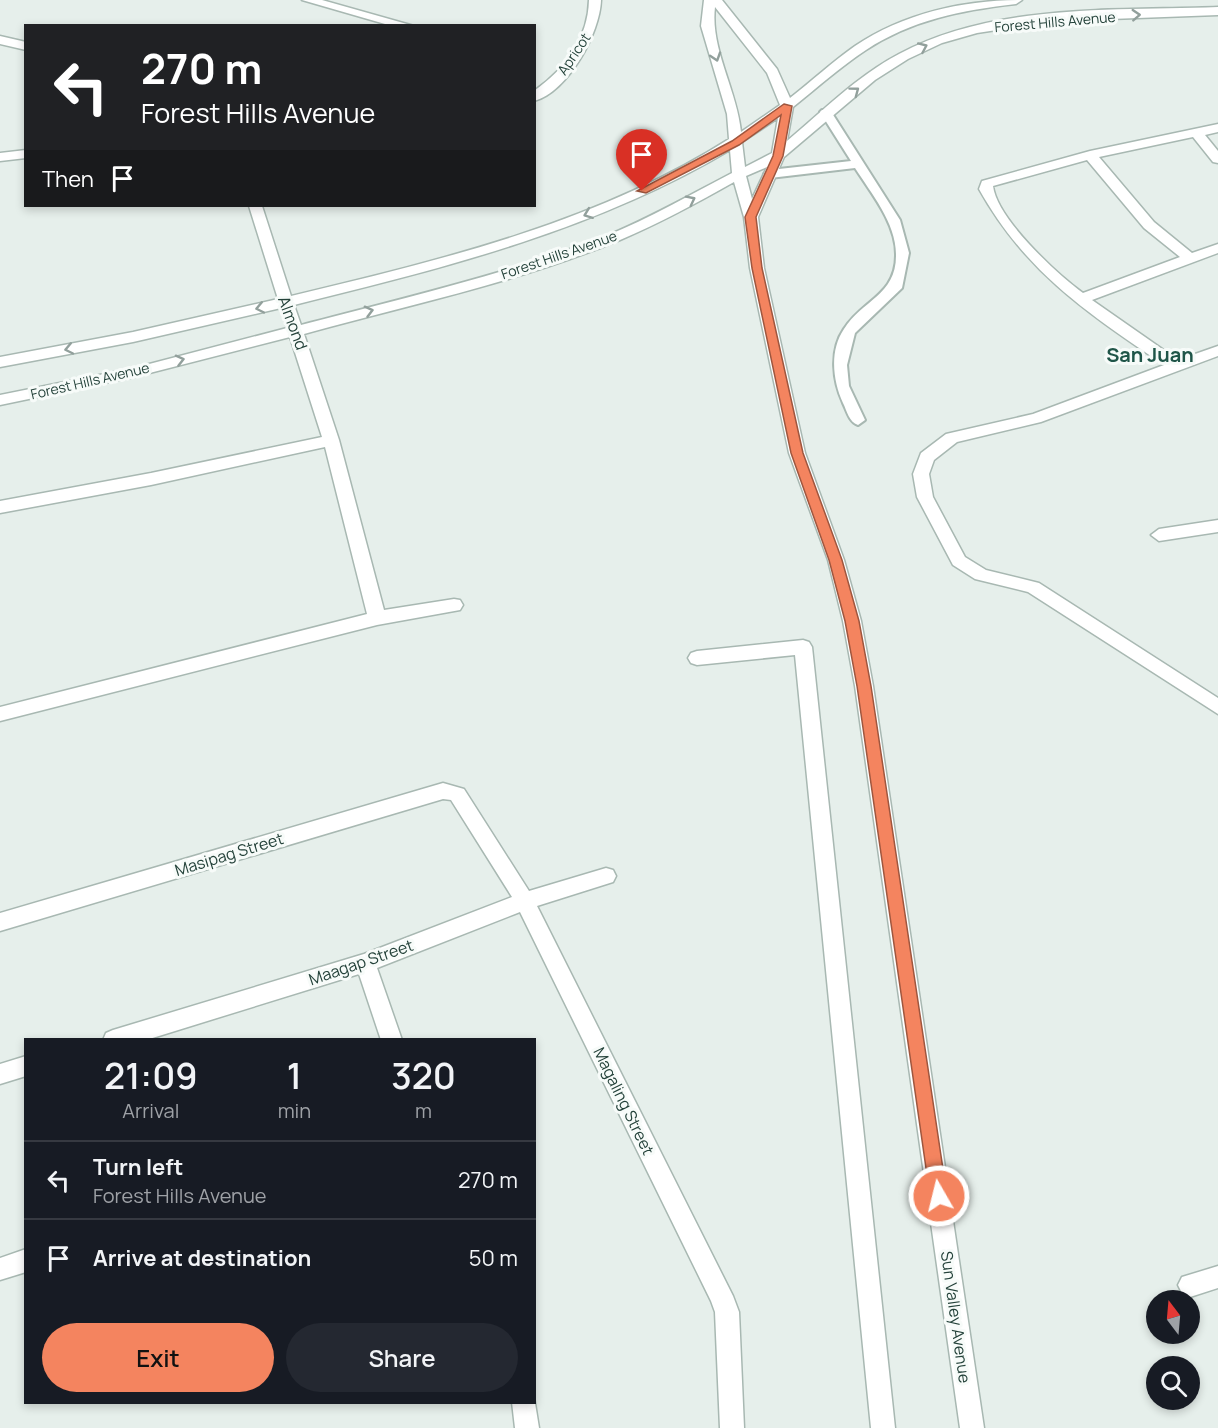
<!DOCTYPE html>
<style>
body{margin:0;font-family:Manrope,sans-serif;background:#242831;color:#f1f3f6;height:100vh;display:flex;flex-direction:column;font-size:22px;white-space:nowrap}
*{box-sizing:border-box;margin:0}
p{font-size:20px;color:#9ea1a6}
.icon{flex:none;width:33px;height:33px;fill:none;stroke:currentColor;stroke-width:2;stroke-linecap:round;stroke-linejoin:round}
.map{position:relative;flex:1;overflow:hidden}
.details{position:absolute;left:24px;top:1038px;width:512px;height:366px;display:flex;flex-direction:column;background:#171b24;border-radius:0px;box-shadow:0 3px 9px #0003}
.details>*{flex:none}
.guide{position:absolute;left:24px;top:24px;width:512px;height:183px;border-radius:0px;box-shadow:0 3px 9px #0003;background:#202124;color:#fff;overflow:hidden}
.needle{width:39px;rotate:344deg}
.tools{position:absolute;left:1146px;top:1290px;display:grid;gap:12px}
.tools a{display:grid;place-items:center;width:54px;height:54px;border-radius:50%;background:#171b24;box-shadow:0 3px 9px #0003;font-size:30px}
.pin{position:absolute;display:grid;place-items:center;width:51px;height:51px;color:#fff;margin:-62px -26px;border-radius:50% 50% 50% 0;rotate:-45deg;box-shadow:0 0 6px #0007}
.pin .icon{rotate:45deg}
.me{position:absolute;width:66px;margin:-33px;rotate:352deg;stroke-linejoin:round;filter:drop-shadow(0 0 4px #0008)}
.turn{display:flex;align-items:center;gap:21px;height:126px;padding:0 18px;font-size:27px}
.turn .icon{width:78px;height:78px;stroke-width:2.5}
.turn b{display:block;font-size:42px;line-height:51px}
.then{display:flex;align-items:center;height:57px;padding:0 18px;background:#0003;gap:12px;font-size:22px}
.eta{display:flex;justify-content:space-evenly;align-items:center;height:102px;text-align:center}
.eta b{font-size:36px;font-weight:600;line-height:42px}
.cta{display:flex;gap:12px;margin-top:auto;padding:12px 18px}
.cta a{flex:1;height:69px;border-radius:36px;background:#f4845f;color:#111;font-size:24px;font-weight:600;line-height:69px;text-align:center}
.cta a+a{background:#242831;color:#f1f3f6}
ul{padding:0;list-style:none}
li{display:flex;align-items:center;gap:18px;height:78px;padding:0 18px;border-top:2px solid #363941}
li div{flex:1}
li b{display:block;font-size:22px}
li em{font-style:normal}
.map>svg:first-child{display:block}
</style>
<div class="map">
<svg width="1218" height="1428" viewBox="0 0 1218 1428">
<rect width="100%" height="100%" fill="#e6efeb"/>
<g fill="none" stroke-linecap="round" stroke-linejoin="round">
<!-- service casing -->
<g stroke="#a8b8b2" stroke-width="4">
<path id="service" d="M822 110H830L900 220 909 253 902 288 855 333 847 365 849 386 865 420 858 425C849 422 847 411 843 403 833 381 829 351 844 329 862 300 897 295 896 254 896 223 871 193 855 168L770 178 764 174 770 170 851 161 820 112Z"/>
</g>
<!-- minor casing -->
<g stroke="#a8b8b2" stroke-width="3">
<path id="minor" d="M302 0H322L414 26H392Z
M589 0H601C600 33 568 92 534 101V91C565 69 588 39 589 0Z
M704 0H722L777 69 790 98C812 81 832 62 855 46 904 13 964 0 1022 0L1016 4C963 10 911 20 866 50 840 67 817 88 793 107L787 141C823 111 857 76 899 54 994 3 1114 11 1218 7V15L1057 21 977 33 942 43 908 59 875 80 784 157 758 217 764 268 805 453 844 560 861 621 873 686 984 1428H960L855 686 843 621 828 560 789 453 750 268 744 217 734 182C697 203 660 223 620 240 519 282 409 305 304 334L339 440 384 610 454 599 460 600 463 605 460 610 377 625 0 721V707L367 614 325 447 151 485 0 513V501L151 473 322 437 290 337 134 377 0 405V395L134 368 287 328 281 308 133 342 0 367V357L133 332 278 299 249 206H262L291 296C441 260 597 223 729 139L727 114 701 26ZM715 7 767 73 780 105 741 132C737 90 710 49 715 7ZM778 118 772 153 745 167 742 142ZM730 150 732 173C690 195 650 218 606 236 507 274 403 298 301 325L294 305C444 268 596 230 730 150ZM767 167 752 199 746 176Z
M0 36 26 42V50L0 44Z
M1218 124V132L1205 135 1218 151V163L1213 162 1193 137 1099 157 1154 222 1192 253 1218 244V253L1092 300 1178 360 1218 346V356L1041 422 957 442 934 460 929 474 933 497 965 557 986 570 1039 583 1218 698V714L1028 592 975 579 953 565 917 497 913 474 921 453 946 434 1033 414 1164 365C1088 313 1026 273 979 189L982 181 1090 151ZM1087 160 1144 228 1180 257 1083 293C1057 274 997 219 993 186Z
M26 150V158L0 161V153Z
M1218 520V532L1159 541 1151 535 1159 529Z
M803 640 809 642 812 647 895 1428H871L795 655 697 665 691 663 688 658 691 653 697 651Z
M443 783 464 789 529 891 606 868 613 870 616 876 613 882 537 906 733 1296 739 1312 744 1428H720L715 1312 711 1301 520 912 377 968 402 1040H381L359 974 146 1040H103L106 1033 113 1030 364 954 512 897 451 800 443 799 0 931V913Z
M26 1056V1076L0 1084V1064Z
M26 1249V1272L0 1280V1258Z
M1218 1266V1288L1190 1297 1182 1293 1178 1285 1182 1277Z
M534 1397 539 1428H515L512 1402H534Z"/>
</g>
<!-- service -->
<use href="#service" fill="#fff" fill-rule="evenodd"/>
<!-- minor -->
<use href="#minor" fill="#fff" fill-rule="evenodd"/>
</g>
<!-- one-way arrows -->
<defs><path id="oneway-chevron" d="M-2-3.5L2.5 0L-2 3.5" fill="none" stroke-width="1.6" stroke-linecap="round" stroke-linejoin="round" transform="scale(1.5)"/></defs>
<g stroke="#92a09c">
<use href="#oneway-chevron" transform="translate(1136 15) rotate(-3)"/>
<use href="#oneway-chevron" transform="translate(923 47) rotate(-24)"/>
<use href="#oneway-chevron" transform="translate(716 57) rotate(72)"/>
<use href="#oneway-chevron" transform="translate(855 91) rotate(-37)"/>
<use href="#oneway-chevron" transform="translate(691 200) rotate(-27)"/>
<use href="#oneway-chevron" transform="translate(588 214) rotate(159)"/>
<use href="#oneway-chevron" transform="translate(260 308) rotate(168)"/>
<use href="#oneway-chevron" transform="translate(369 311) rotate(-15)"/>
<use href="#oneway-chevron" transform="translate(69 349) rotate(168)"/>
<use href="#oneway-chevron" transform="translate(180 360) rotate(-14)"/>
</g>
<!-- route -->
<path fill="#f4845f" stroke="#9f563e" stroke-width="1.5" d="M784 104 792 106 783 156 756 217 762 268 803 453 842 560 859 621 871 686 947 1196 945 1202 939 1204 933 1202 930 1196 857 686 845 621 829 560 791 453 752 268 745 217 773 156 781 115 739 145 646 193 637 191 732 141Z"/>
<g text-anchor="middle" stroke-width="6" stroke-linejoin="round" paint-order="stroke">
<!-- far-street labels -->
<g font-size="14" fill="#24423a" stroke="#f7fbf9">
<text transform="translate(1055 22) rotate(-5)" y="5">Forest Hills Avenue</text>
<text transform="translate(574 54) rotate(-56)" y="5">Apricot</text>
<text transform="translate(559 255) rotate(-19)" y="5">Forest Hills Avenue</text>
<text transform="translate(90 381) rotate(-13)" y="5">Forest Hills Avenue</text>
</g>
<!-- street labels -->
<g font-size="16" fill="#24423a" stroke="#f7fbf9">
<text transform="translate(293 323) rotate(70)" y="6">Almond</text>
<text transform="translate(229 854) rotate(-17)" y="6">Masipag Street</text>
<text transform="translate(361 962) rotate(-19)" y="6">Maagap Street</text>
<text transform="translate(624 1101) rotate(64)" y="6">Magaling Street</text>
<text transform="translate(956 1317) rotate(82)" y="6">Sun Valley Avenue</text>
</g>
<!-- quarter labels -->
<g font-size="20" font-weight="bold" fill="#1f5548" stroke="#f7fbf9">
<text x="1150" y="362">San Juan</text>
</g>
</g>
</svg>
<div class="tools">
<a><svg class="needle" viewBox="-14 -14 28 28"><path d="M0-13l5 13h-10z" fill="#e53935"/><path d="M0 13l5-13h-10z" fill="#9ea1a6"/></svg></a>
<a><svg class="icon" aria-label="search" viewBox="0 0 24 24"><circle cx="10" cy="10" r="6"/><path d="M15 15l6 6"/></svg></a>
</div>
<div class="pin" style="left:642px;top:191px;background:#d93025"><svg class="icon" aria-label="arrive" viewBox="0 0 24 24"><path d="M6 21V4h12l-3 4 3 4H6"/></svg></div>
<svg class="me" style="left:939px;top:1196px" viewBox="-20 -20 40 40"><circle r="17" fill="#f4845f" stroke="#fff" stroke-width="3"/><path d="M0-11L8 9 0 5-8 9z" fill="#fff"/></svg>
<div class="guide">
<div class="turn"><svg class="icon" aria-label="left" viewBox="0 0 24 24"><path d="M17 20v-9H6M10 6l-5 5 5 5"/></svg><div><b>270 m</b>Forest Hills Avenue</div></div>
<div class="then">Then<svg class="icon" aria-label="arrive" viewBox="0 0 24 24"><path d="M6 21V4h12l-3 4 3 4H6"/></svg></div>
</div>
<section class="details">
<div class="eta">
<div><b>21:09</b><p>Arrival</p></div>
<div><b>1</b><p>min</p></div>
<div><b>320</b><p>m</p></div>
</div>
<ul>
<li><svg class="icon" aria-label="left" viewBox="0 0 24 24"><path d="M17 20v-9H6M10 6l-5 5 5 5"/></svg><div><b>Turn left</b><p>Forest Hills Avenue</p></div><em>270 m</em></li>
<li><svg class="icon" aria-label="arrive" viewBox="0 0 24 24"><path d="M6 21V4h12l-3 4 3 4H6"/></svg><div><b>Arrive at destination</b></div><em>50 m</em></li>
</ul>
<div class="cta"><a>Exit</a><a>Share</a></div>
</section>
</div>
